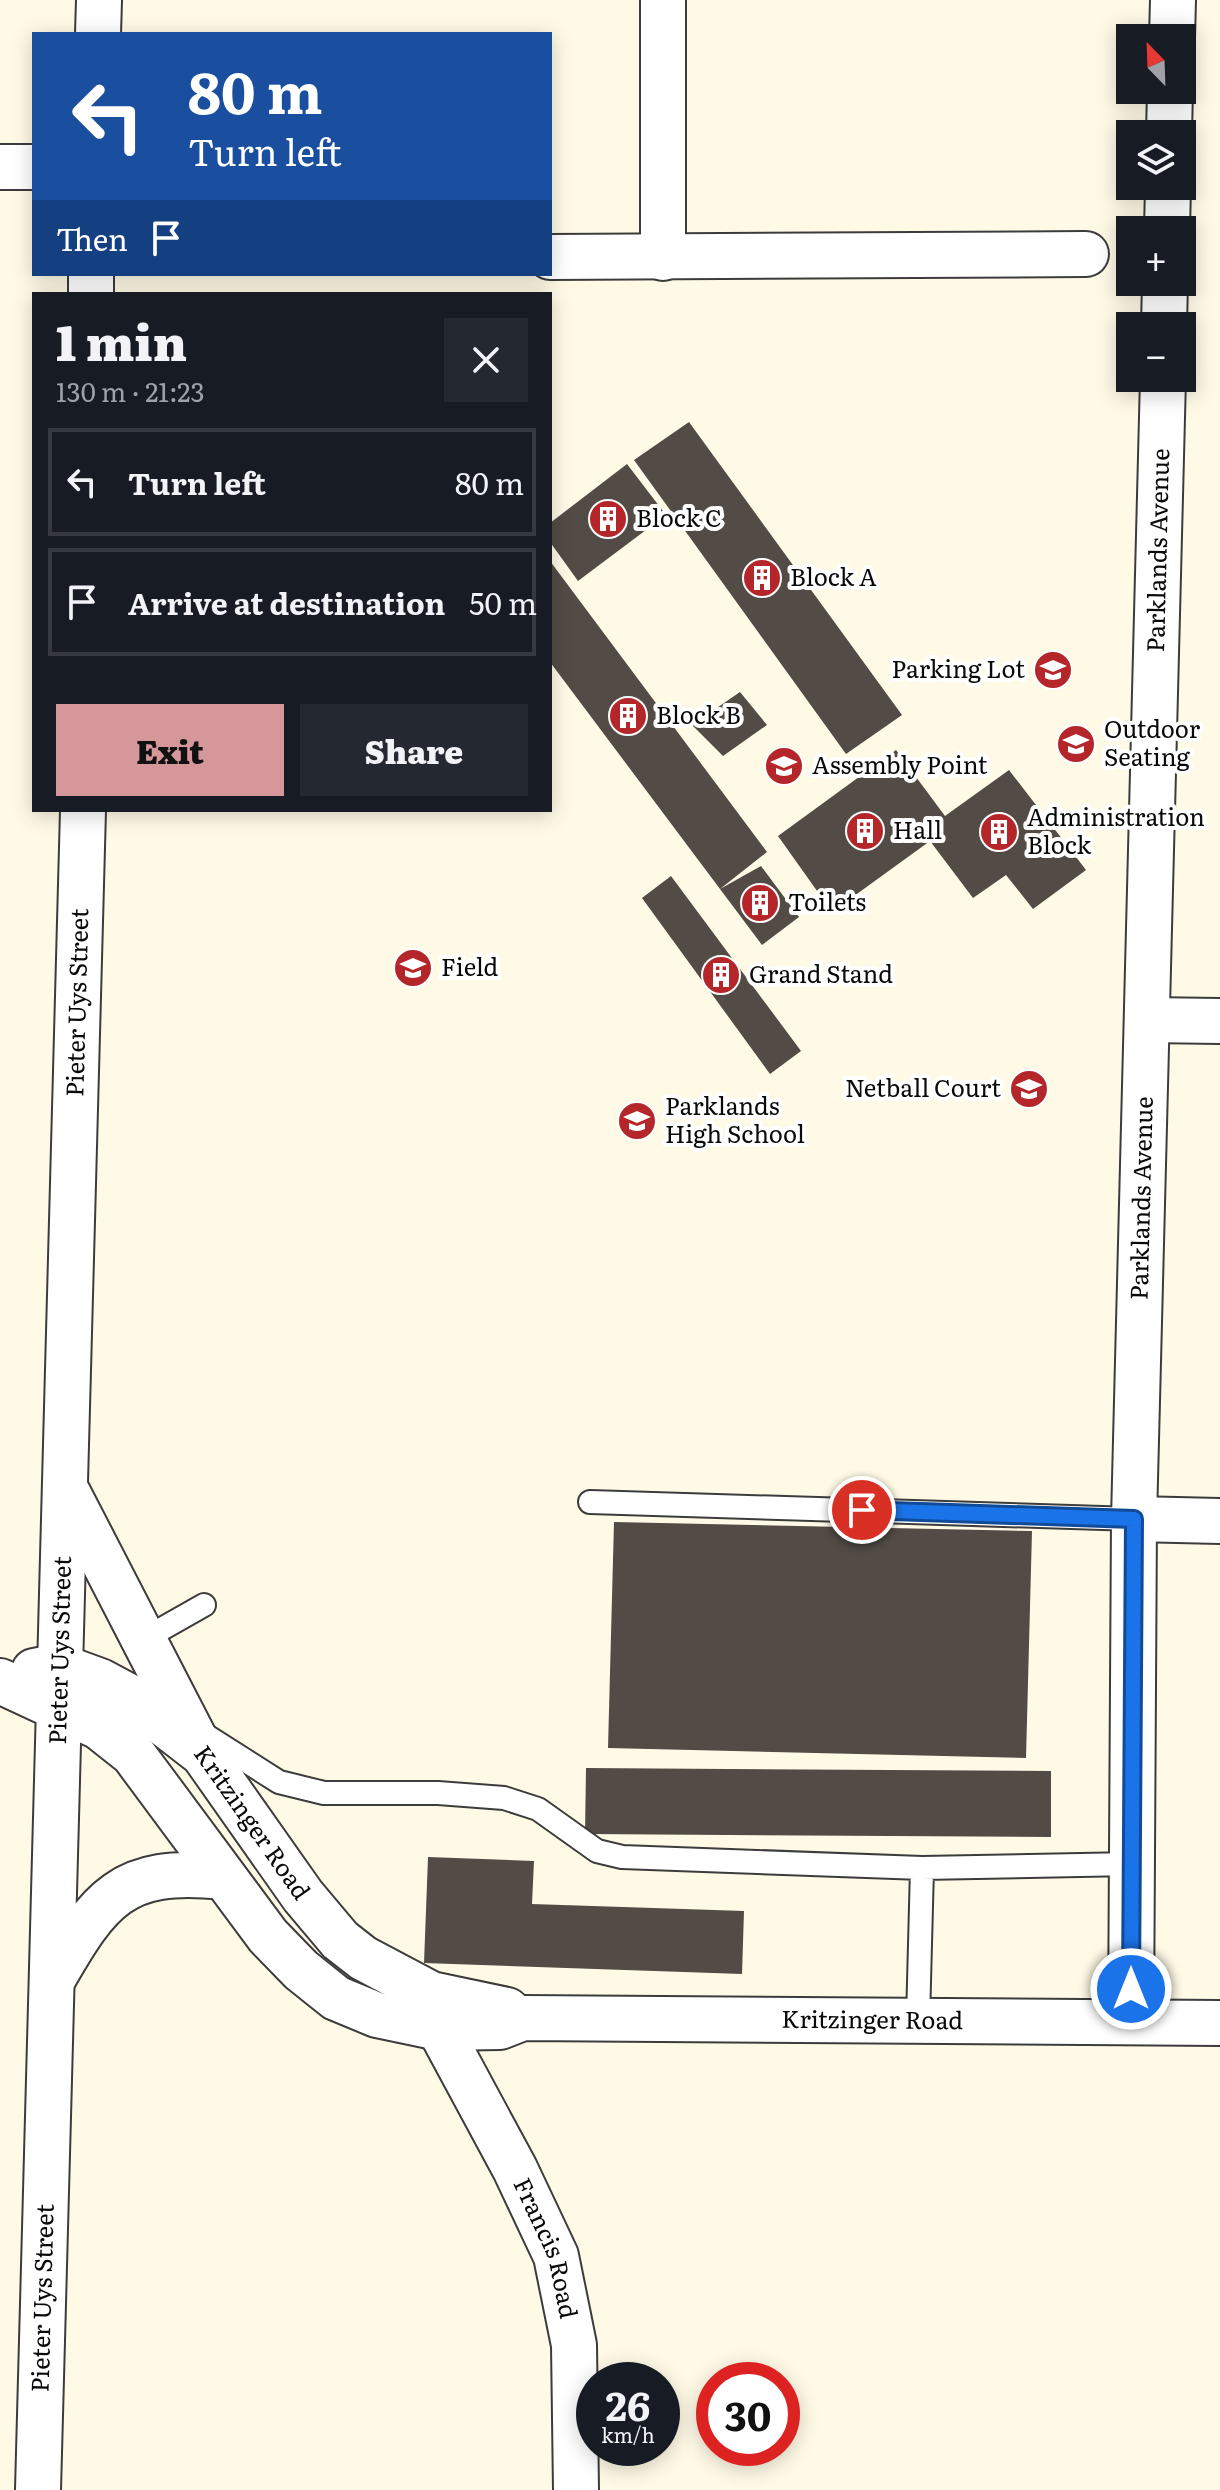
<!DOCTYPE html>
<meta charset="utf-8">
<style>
body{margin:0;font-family:Literata,serif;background:#242831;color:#f1f3f6;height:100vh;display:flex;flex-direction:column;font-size:30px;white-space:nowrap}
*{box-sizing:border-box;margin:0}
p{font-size:26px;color:#9ea1a6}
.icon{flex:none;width:44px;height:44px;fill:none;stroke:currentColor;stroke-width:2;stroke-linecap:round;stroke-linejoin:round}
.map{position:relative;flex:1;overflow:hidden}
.side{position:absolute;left:32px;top:292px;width:520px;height:520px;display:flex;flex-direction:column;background:#171b24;border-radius:0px;box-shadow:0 4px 20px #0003}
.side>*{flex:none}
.hud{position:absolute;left:32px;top:32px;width:520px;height:244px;border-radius:0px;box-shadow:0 4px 20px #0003;background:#1a4fa0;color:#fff;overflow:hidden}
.needle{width:52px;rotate:337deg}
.fabs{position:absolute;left:1116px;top:24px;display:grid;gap:16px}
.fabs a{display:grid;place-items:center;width:80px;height:80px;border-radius:0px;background:#171b24;box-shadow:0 4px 20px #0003;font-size:40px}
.speed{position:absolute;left:576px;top:2362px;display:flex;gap:16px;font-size:40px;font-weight:700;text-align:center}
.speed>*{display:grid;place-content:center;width:104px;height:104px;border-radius:50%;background:#171b24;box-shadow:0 4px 20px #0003;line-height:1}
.speed small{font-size:20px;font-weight:400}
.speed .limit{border:12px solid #d22;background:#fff;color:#111}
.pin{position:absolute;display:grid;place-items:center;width:68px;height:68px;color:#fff;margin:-34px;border:4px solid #fff;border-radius:50%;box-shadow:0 2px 8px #0007}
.me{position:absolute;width:88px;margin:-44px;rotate:0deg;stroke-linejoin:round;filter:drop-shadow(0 0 6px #0008)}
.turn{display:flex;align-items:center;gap:28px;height:168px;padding:0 24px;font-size:36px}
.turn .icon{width:104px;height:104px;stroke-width:2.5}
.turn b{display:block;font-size:56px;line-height:68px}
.then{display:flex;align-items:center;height:76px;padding:0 24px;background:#0003;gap:16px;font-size:30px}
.round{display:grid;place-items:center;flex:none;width:84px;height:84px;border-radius:0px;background:#242831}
.summary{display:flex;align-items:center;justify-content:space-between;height:136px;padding:0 24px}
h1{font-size:48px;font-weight:800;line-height:60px}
.primary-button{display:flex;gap:16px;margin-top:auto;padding:16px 24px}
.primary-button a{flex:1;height:92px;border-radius:0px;background:#d6979a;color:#111;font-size:32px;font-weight:800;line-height:92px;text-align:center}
.primary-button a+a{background:#242831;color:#f1f3f6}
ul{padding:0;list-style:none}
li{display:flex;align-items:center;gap:24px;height:108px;margin:0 16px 12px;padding:0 8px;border:4px solid #363941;border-radius:0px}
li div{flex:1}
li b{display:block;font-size:30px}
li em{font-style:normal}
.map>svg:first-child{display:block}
</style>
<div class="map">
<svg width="1220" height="2490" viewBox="0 0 1220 2490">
<rect width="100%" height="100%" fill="#fffae6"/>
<!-- building -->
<path fill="#524b46" d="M689 422 902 715 846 754 634 460Z
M627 464 666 515 578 581 550 542V523Z
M550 561 767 852 720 889 761 866 799 917 762 945 720 889 550 662Z
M740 692 767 725 723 756 692 725Z
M896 750 945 816 1009 770 1086 870 1033 909 1006 875 973 898 930 841 832 912 778 836Z
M671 876 801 1051 770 1074 642 898Z
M614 1522 1032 1531 1026 1758 608 1748Z
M586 1768 1051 1771V1837L585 1834Z
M428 1857 534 1861 532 1904 744 1911 742 1974 424 1963Z"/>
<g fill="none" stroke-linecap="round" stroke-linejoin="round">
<!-- lane casing -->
<g stroke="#3c3c3c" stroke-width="26">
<path id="lane" d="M590 1502 1134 1519
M144 1639 204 1605
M202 1733 279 1782 324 1793H438L504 1798 538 1809 597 1851 622 1857 922 1868 1132 1864
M918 2020 922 1868"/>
</g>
<!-- street casing -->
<g stroke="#3c3c3c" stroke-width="48">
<g id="street">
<path d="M663 0V258"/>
<path d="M98 34 99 0"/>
<path d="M1172 38 1173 0"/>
<path d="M1169 134 1170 90"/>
<path d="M0 167H34"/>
<path d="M1167 230 1168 186"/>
<path d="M550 257 1086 254"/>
<path d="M91 294V274"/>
<path d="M1164 326 1165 282"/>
<path d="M1147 1020 1220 1021"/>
<path d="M68 1493 196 1741"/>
<path d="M1134 1519 1220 1521"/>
<path id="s1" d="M34 1671 59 1666 100 1681 128 1696 203 1754 303 1896 340 1940 363 1958 431 1994 507 2010"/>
<path id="s2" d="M0 1681 99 1727 133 1754 268 1936 301 1970 336 1998 377 2015 439 2028 500 2027 523 2018 1220 2023"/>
<path d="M53 1979C99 1899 122 1866 222 1877"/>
<path id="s3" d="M1131 2020 1134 1519 1163 378"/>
<path id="s4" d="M439 2028 515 2169 556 2256 574 2345 576 2490"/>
<path id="s5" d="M38 2490 83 810"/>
</g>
</g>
<!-- lane -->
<use href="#lane" stroke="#fff" stroke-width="22"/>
<!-- street -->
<use href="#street" stroke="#fff" stroke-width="44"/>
</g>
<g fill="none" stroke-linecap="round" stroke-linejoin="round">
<!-- route casing -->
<g stroke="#114b97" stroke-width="20">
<path id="route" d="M862 1510 1134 1519 1131 1989"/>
</g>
<!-- route -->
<use href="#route" stroke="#1a73e8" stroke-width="14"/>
</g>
<!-- icons -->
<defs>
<g id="building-disc" transform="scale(2)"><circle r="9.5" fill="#b5262a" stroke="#fff"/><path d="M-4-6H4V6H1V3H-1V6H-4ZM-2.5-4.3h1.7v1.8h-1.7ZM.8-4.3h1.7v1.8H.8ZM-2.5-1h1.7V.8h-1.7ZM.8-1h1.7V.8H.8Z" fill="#fff"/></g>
<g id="school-disc" transform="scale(2)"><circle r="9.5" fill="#b5262a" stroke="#fff"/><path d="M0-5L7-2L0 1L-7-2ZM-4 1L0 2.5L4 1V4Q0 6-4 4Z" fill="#fff"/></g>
</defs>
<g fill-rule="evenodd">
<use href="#building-disc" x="608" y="519"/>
<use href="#building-disc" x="762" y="578"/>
<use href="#school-disc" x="1053" y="670"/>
<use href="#building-disc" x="628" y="716"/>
<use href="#school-disc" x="1076" y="744"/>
<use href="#school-disc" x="784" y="766"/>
<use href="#building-disc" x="865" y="831"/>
<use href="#building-disc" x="999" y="832"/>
<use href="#building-disc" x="760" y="903"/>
<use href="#school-disc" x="413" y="968"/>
<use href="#building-disc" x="721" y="975"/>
<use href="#school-disc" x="1029" y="1089"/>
<use href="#school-disc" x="637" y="1121"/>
</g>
<g text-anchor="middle" stroke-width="8" stroke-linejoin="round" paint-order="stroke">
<!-- poi labels -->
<g font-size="24" fill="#090909" stroke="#fff" text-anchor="start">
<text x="636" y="527">Block C</text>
<text x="790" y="586">Block A</text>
<text x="1025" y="678" text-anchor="end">Parking Lot</text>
<text x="656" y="724">Block B</text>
<text x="1104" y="738">Outdoor<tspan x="1104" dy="28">Seating</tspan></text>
<text x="812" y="774">Assembly Point</text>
<text x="1027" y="826">Administration<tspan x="1027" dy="28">Block</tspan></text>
<text x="893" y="839">Hall</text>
<text x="788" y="911">Toilets</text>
<text x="441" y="976">Field</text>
<text x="749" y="983">Grand Stand</text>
<text x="1001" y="1097" text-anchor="end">Netball Court</text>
<text x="665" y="1115">Parklands<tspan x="665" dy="28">High School</tspan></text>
</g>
<!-- street labels -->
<g font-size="24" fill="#090909" stroke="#fff">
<text dy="8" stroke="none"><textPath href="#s3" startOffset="1470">Parklands Avenue</textPath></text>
<text dy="8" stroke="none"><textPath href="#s5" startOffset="1488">Pieter Uys Street</textPath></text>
<text dy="8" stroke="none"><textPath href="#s3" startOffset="822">Parklands Avenue</textPath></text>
<text dy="8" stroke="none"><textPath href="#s5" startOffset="840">Pieter Uys Street</textPath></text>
<text dy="8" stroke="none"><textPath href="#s1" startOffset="280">Kritzinger Road</textPath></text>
<text dy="8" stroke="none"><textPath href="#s2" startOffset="1014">Kritzinger Road</textPath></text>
<text dy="8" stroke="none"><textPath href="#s4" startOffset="246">Francis Road</textPath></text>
<text dy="8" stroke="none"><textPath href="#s5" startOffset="192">Pieter Uys Street</textPath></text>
</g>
</g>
</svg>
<div class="fabs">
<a><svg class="needle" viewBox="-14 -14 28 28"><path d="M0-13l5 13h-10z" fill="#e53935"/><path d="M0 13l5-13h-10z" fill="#9ea1a6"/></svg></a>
<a><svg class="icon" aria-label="layers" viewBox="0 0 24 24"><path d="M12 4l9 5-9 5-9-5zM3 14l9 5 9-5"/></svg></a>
<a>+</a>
<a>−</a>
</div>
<div class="speed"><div>26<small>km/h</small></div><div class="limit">30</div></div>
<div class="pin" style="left:862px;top:1510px;background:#d93025"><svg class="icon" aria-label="arrive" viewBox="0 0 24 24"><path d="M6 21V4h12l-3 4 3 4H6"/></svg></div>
<svg class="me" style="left:1131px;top:1989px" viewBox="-20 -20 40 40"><circle r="17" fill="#1a73e8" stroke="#fff" stroke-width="3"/><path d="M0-11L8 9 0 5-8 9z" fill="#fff"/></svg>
<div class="hud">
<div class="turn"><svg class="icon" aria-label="left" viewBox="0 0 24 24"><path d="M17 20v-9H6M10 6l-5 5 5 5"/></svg><div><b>80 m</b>Turn left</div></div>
<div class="then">Then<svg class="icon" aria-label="arrive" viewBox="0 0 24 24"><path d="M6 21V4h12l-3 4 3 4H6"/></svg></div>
</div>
<section class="side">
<div class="summary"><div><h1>1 min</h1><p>130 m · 21:23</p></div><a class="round"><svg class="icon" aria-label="close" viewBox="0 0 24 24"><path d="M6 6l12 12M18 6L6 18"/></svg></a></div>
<ul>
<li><svg class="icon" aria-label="left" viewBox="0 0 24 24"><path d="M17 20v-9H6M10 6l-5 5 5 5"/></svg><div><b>Turn left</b></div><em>80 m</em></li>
<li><svg class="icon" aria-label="arrive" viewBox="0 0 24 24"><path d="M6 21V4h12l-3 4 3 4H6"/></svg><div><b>Arrive at destination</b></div><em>50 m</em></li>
</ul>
<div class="primary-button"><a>Exit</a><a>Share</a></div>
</section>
</div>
